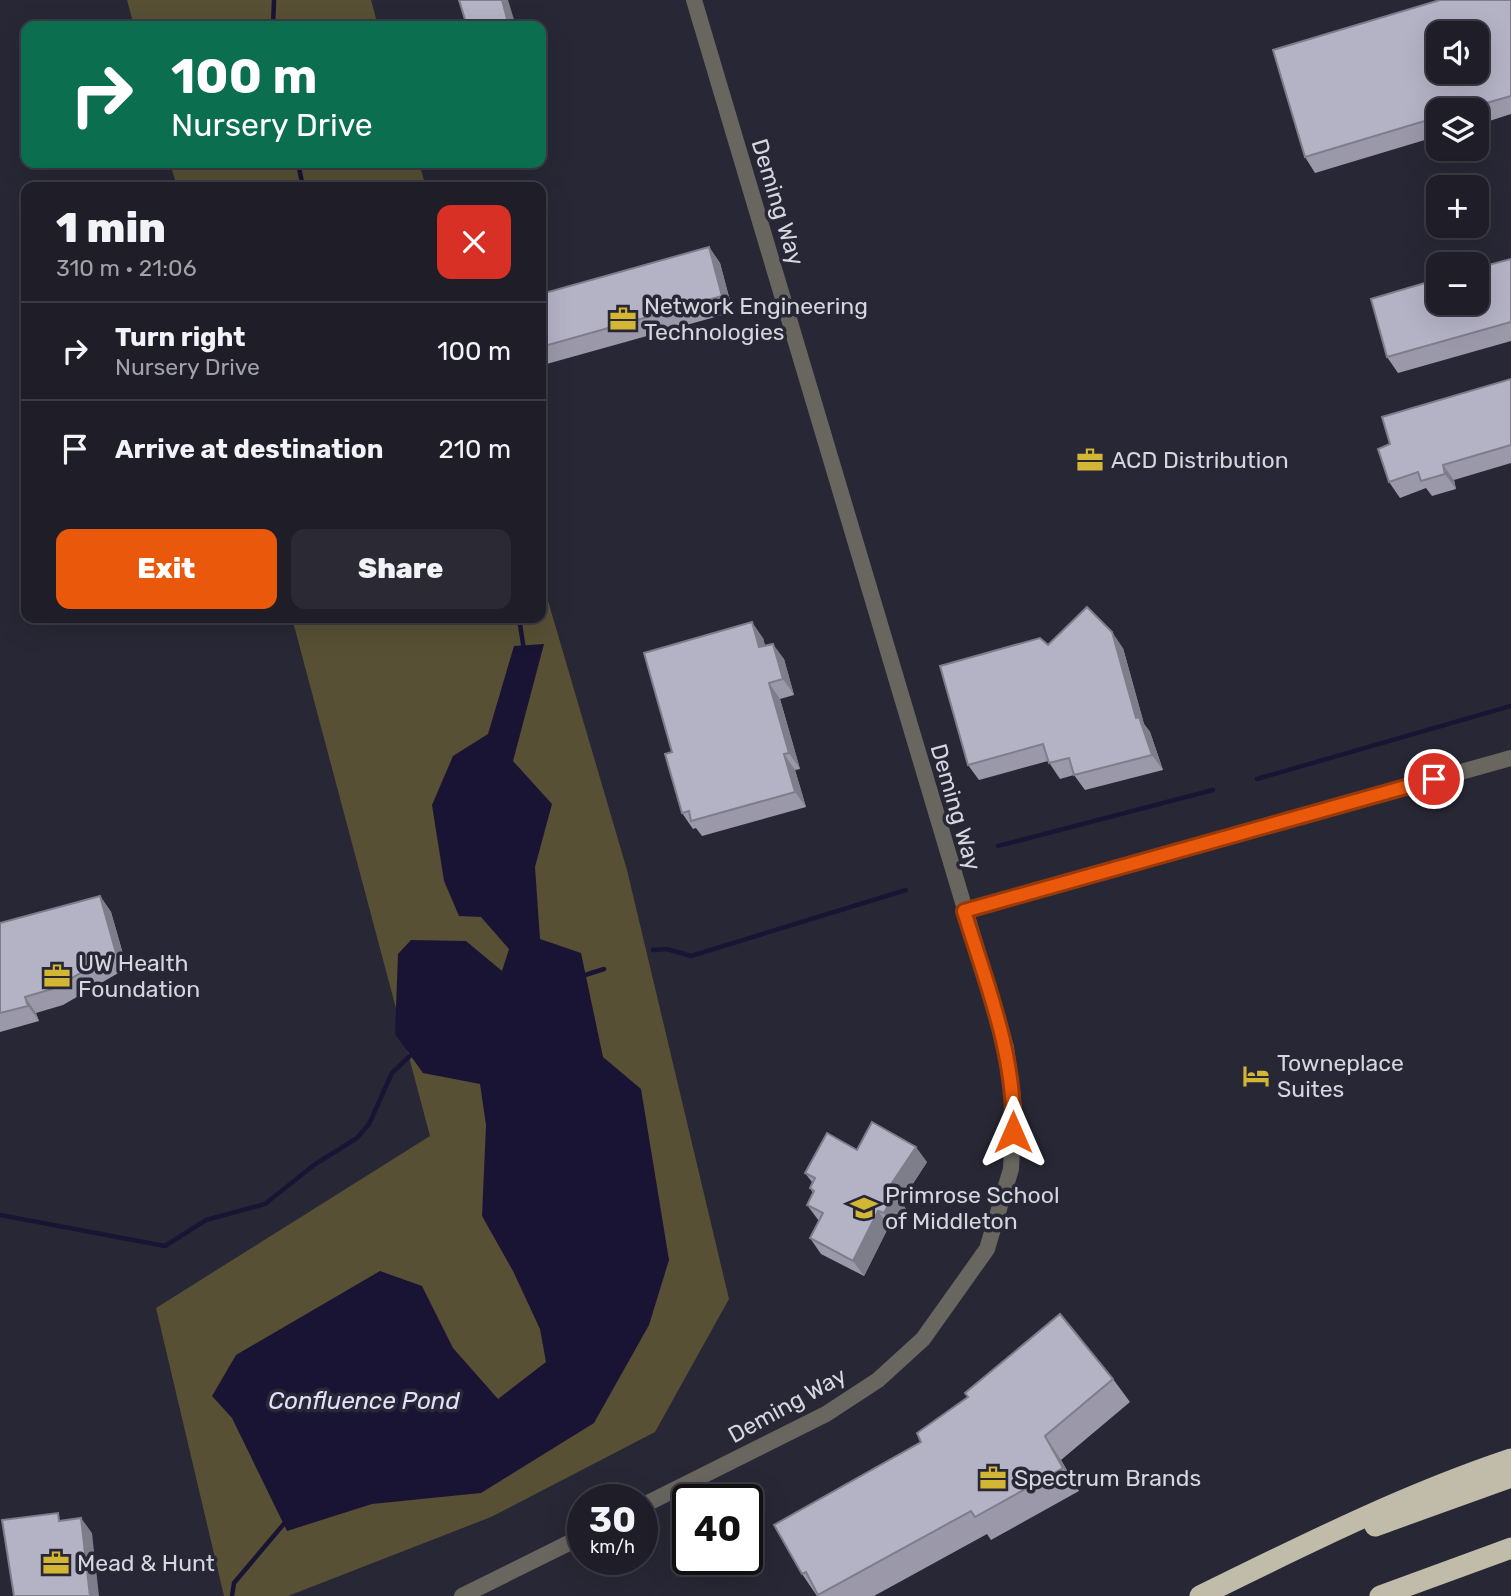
<!DOCTYPE html>
<meta charset="utf-8">
<style>
body{margin:0;font-family:Rubik,sans-serif;background:#2b2a34;color:#f1f3f6;height:100vh;display:flex;flex-direction:column;font-size:26px;white-space:nowrap}
*{box-sizing:border-box;margin:0}
p{font-size:23px;color:#a1a2a8}
.icon{flex:none;width:38px;height:38px;fill:none;stroke:currentColor;stroke-width:2;stroke-linecap:round;stroke-linejoin:round}
.map{position:relative;flex:1;overflow:hidden}
.details{position:absolute;left:21px;top:182px;width:525px;height:441px;display:flex;flex-direction:column;background:#1e1d28;border-radius:14px;box-shadow:0 7px 28px #0002,0 0 0 2px #3c3b45}
.details>*{flex:none}
.top-card{position:absolute;left:21px;top:21px;width:525px;height:147px;border-radius:14px;box-shadow:0 7px 28px #0002,0 0 0 2px #3c3b45;background:#0b6e4f;color:#fff;overflow:hidden}
.controls{position:absolute;left:1426px;top:21px;display:grid;gap:14px}
.controls a{display:grid;place-items:center;width:63px;height:63px;border-radius:14px;background:#1e1d28;box-shadow:0 7px 28px #0002,0 0 0 2px #3c3b45;font-size:35px}
.speed{position:absolute;left:567px;top:1484px;display:flex;gap:14px;font-size:35px;font-weight:700;text-align:center}
.speed>*{display:grid;place-content:center;width:91px;height:91px;border-radius:50%;background:#1e1d28;box-shadow:0 7px 28px #0002,0 0 0 2px #3c3b45;line-height:1}
.speed small{font-size:18px;font-weight:400}
.speed .limit{border:4px solid #111;border-radius:10px;background:#fff;color:#111}
.pin{position:absolute;display:grid;place-items:center;width:60px;height:60px;color:#fff;margin:-30px;border:4px solid #fff;border-radius:50%;box-shadow:0 2px 7px #0007}
.me{position:absolute;width:77px;margin:-38px;rotate:0deg;stroke-linejoin:round;filter:drop-shadow(0 0 5px #0008)}
.turn{display:flex;align-items:center;gap:24px;height:147px;padding:0 35px;font-size:32px}
.turn .icon{width:91px;height:91px;stroke-width:2.5}
.turn b{display:block;font-size:49px;line-height:60px}
.round{display:grid;place-items:center;flex:none;width:74px;height:74px;border-radius:14px;background:#2b2a34}
.headline{display:flex;align-items:center;justify-content:space-between;height:119px;padding:0 35px}
h1{font-size:42px;font-weight:800;line-height:52px}
.primary-button{display:flex;gap:14px;margin-top:auto;padding:14px 35px}
.primary-button a{flex:1;height:80px;border-radius:14px;background:#ea580c;color:#fff;font-size:28px;font-weight:800;line-height:80px;text-align:center}
.primary-button a+a{background:#2b2a34;color:#f1f3f6}
ul{padding:0;list-style:none}
li{display:flex;align-items:center;gap:21px;height:98px;padding:0 35px;border-top:2px solid #3c3b45}
li div{flex:1}
li b{display:block;font-size:26px}
li em{font-style:normal}
.map>svg:first-child{display:block}
</style>
<div class="map">
<svg width="1511" height="1596" viewBox="0 0 1511 1596">
<rect width="100%" height="100%" fill="#282735"/>
<!-- green -->
<path fill="#575035" d="M127 0H371L378 26H134Z
M170 163H419L426 187H177Z
M541 577 627 870 729 1299 655 1432 491 1517 288 1596H224L156 1308 430 1136 292 618H541Z"/>
<!-- water -->
<path fill="#1a1434" d="M544 644 513 761 552 804 535 867 540 939 581 953 603 1057 641 1089 669 1260 649 1325 594 1423 481 1493 372 1504 287 1531 232 1418 212 1396 236 1355 380 1271 422 1286 453 1348 498 1399 546 1362 540 1329 513 1271 482 1216 486 1125 480 1084 423 1073 395 1034 398 954 411 940 466 941 502 971 509 949 481 917 459 916 444 881 432 805 453 756 488 734 514 646Z"/>
<g fill="none" stroke-linecap="round" stroke-linejoin="round">
<!-- stream -->
<path stroke="#1a1434" stroke-width="4.5" d="M273 26 274 0
M298 163 303 187
M519 618 524 650
M1257 779 1511 706
M998 846 1213 790
M653 950 667 949 691 956 906 890
M582 976 604 969
M0 1215 165 1246 206 1220 265 1204 314 1165 357 1138 369 1124 392 1073 414 1052
M232 1596 234 1583 288 1519"/>
<!-- minor -->
<path stroke="#68665f" stroke-width="16" d="M964 911 1511 758
M642 1506 826 1414 878 1380 923 1339 987 1249 1011 1169 1014 1108 1006 1047 694 0
M462 1596 583 1536"/>
<!-- highway -->
<path stroke="#c1bca9" stroke-width="21" d="M1375 1526 1511 1477
M1200 1596C1302 1546 1403 1495 1511 1459
M1380 1596 1511 1548"/>
</g>
<!-- wall -->
<path fill="#9b99a9" d="M1511 0V114L1477 125V110H1438V136L1315 173 1305 157Z
M709 247 720 263 733 312 543 365 541 361V294Z
M1511 259V341L1398 373 1387 357Z
M1511 379V463L1454 480 1456 489 1432 496 1426 488 1400 498 1389 482 1390 444Z
M763 638 765 646 784 659 794 695 780 699 800 769 795 770 806 807 702 836 696 828 693 829 682 813Z
M1048 645 1123 648 1144 724 1150 732 1163 770 1085 790 1074 775 1060 779 1048 761 979 780 968 765Z
M100 896 111 912 127 968 63 1005 36 1013 39 1021 0 1032V923Z
M857 1150 927 1162 901 1202 906 1209 895 1229 889 1226 864 1276 821 1254 810 1238 819 1221 807 1205 813 1193 810 1188 812 1182 805 1173Z
M1113 1379 1130 1402 1061 1460 1079 1491 991 1540 987 1534 874 1596H817L802 1574Z"/>
<!-- shaded-wall -->
<path fill="#7e7d8a" d="M502 0H508L516 26H509Z
M709 247 720 263 733 312 722 296Z
M1443 465 1454 480 1456 489 1445 474Z
M752 622 763 638 770 663 759 647Z
M1112 632 1123 648 1144 724 1150 732 1163 770 1152 755 1136 718Z
M773 644 784 659 794 695 783 679Z
M769 683 780 699 800 769 789 753Z
M784 754 795 770 806 807 795 792Z
M100 896 111 912 127 968 116 953Z
M25 997 36 1013 39 1021 28 1006Z
M916 1147 927 1162 901 1202 906 1209 895 1229 884 1213 888 1189Z
M878 1211 889 1226 864 1276 853 1261Z
M1045 1436 1061 1460 1079 1491 1063 1468Z
M81 1518 92 1533 99 1596H90Z"/>
<!-- building -->
<path fill="#b4b2c5" stroke="#7e7d8a" stroke-width="2" fill-rule="evenodd" d="M459 0H502L509 26H467Z
M1440 0H1511V96L1462 110H1438V117L1305 157 1273 50ZM1438 33H1477V72H1438Z
M709 247 722 296 541 347V294Z
M1511 259V322L1387 357 1371 299 1438 279V303H1477V268Z
M1511 379V445L1443 465 1445 474 1421 481 1418 472 1389 482 1378 449 1390 444 1382 417Z
M1087 607 1112 632 1136 718 1139 717 1152 755 1074 775 1069 758 1049 763 1043 744 968 765 940 666 1040 638 1048 645Z
M752 622 759 647 773 644 783 679 769 683 789 753 784 754 795 792 691 821 689 811 682 813 665 754 672 752 644 653Z
M100 896 116 953 52 989 25 997 28 1006 0 1013V923Z
M872 1122 916 1147 888 1189 895 1193 884 1213 878 1211 853 1261 810 1238 823 1213 807 1205 814 1191 810 1188 815 1178 805 1173 827 1133 857 1150Z
M1060 1314 1113 1379 1045 1436 1063 1468 975 1517 971 1511 818 1595 806 1572 802 1574 774 1525 921 1442 917 1433 968 1397 965 1393Z
M58 1513 59 1521 81 1518 90 1596H14L2 1520Z"/>
<g fill="none" stroke-linecap="round" stroke-linejoin="round">
<!-- route casing -->
<g stroke="#983908" stroke-width="18">
<path id="route" d="M1013 1132C1016 1056 986 983 964 911L1434 779"/>
</g>
<!-- route -->
<use href="#route" stroke="#ea580c" stroke-width="12"/>
</g>
<!-- icons -->
<defs>
<g id="office-bare" transform="scale(2.1)"><path d="M-6-3h4V-5.5h4V-3h4V5H-6ZM-1-4.5V-3h2v-1.5ZM-6 0V1H6V0Z" fill="#d4b635" stroke="#282735" stroke-width="2.5" paint-order="stroke"/></g>
<g id="hotel-bare" transform="scale(2.1)"><path d="M-6-4.5h1.5V1H6V5H4.5V3h-9V5H-6ZM-4 0a1.8 1.8 0 1 1 3.6 0ZM.5 0V-2.5h3Q6-2.5 6 0Z" fill="#d4b635" stroke="#282735" stroke-width="2.5" paint-order="stroke"/></g>
<g id="school-bare" transform="scale(2.1)"><path d="M0-5L7-2L0 1L-7-2ZM-4 1L0 2.5L4 1V4Q0 6-4 4Z" fill="#d4b635" stroke="#282735" stroke-width="2.5" paint-order="stroke"/></g>
</defs>
<g fill-rule="evenodd">
<use href="#office-bare" x="623" y="319"/>
<use href="#office-bare" x="1090" y="460"/>
<use href="#office-bare" x="57" y="976"/>
<use href="#hotel-bare" x="1256" y="1076"/>
<use href="#school-bare" x="864" y="1208"/>
<use href="#office-bare" x="993" y="1478"/>
<use href="#office-bare" x="56" y="1563"/>
</g>
<g text-anchor="middle" stroke-width="7" stroke-linejoin="round" paint-order="stroke">
<!-- street labels -->
<g font-size="23" fill="#d6d6df" stroke="#282735">
<text transform="translate(778 202) rotate(73)" y="8">Deming Way</text>
<text transform="translate(956 807) rotate(74)" y="8">Deming Way</text>
<text transform="translate(787 1405) rotate(-29)" y="8">Deming Way</text>
</g>
<!-- poi labels -->
<g font-size="23" fill="#d6d6df" stroke="#282735" text-anchor="start">
<text x="644" y="314">Network Engineering<tspan x="644" dy="26">Technologies</tspan></text>
<text x="1111" y="468">ACD Distribution</text>
<text x="78" y="971">UW Health<tspan x="78" dy="26">Foundation</tspan></text>
<text x="1277" y="1071">Towneplace<tspan x="1277" dy="26">Suites</tspan></text>
<text x="885" y="1203">Primrose School<tspan x="885" dy="26">of Middleton</tspan></text>
<text x="1014" y="1486">Spectrum Brands</text>
<text x="77" y="1571">Mead &amp; Hunt</text>
</g>
<!-- water labels -->
<g font-size="24" font-style="italic" fill="#e2e0fb" stroke="#282735">
<text x="364" y="1409">Confluence Pond</text>
</g>
</g>
</svg>
<div class="controls">
<a><svg class="icon" aria-label="sound" viewBox="0 0 24 24"><path d="M4 9h4l5-4v14l-5-4H4zM17 9q2 3 0 6"/></svg></a>
<a><svg class="icon" aria-label="layers" viewBox="0 0 24 24"><path d="M12 4l9 5-9 5-9-5zM3 14l9 5 9-5"/></svg></a>
<a>+</a>
<a>−</a>
</div>
<div class="speed"><div>30<small>km/h</small></div><div class="limit">40</div></div>
<div class="pin" style="left:1434px;top:779px;background:#d93025"><svg class="icon" aria-label="arrive" viewBox="0 0 24 24"><path d="M6 21V4h12l-3 4 3 4H6"/></svg></div>
<svg class="me" style="left:1013px;top:1132px" viewBox="-20 -20 40 40"><path d="M0-17L14 15 0 8-14 15z" fill="#ea580c" stroke="#fff" stroke-width="4"/></svg>
<div class="top-card">
<div class="turn"><svg class="icon" aria-label="right" viewBox="0 0 24 24"><path d="M7 20v-9h11M14 6l5 5-5 5"/></svg><div><b>100 m</b>Nursery Drive</div></div>
</div>
<section class="details">
<div class="headline"><div><h1>1 min</h1><p>310 m · 21:06</p></div><a class="round" style="background:#d93025;color:#fff"><svg class="icon" aria-label="close" viewBox="0 0 24 24"><path d="M6 6l12 12M18 6L6 18"/></svg></a></div>
<ul>
<li><svg class="icon" aria-label="right" viewBox="0 0 24 24"><path d="M7 20v-9h11M14 6l5 5-5 5"/></svg><div><b>Turn right</b><p>Nursery Drive</p></div><em>100 m</em></li>
<li><svg class="icon" aria-label="arrive" viewBox="0 0 24 24"><path d="M6 21V4h12l-3 4 3 4H6"/></svg><div><b>Arrive at destination</b></div><em>210 m</em></li>
</ul>
<div class="primary-button"><a>Exit</a><a>Share</a></div>
</section>
</div>
